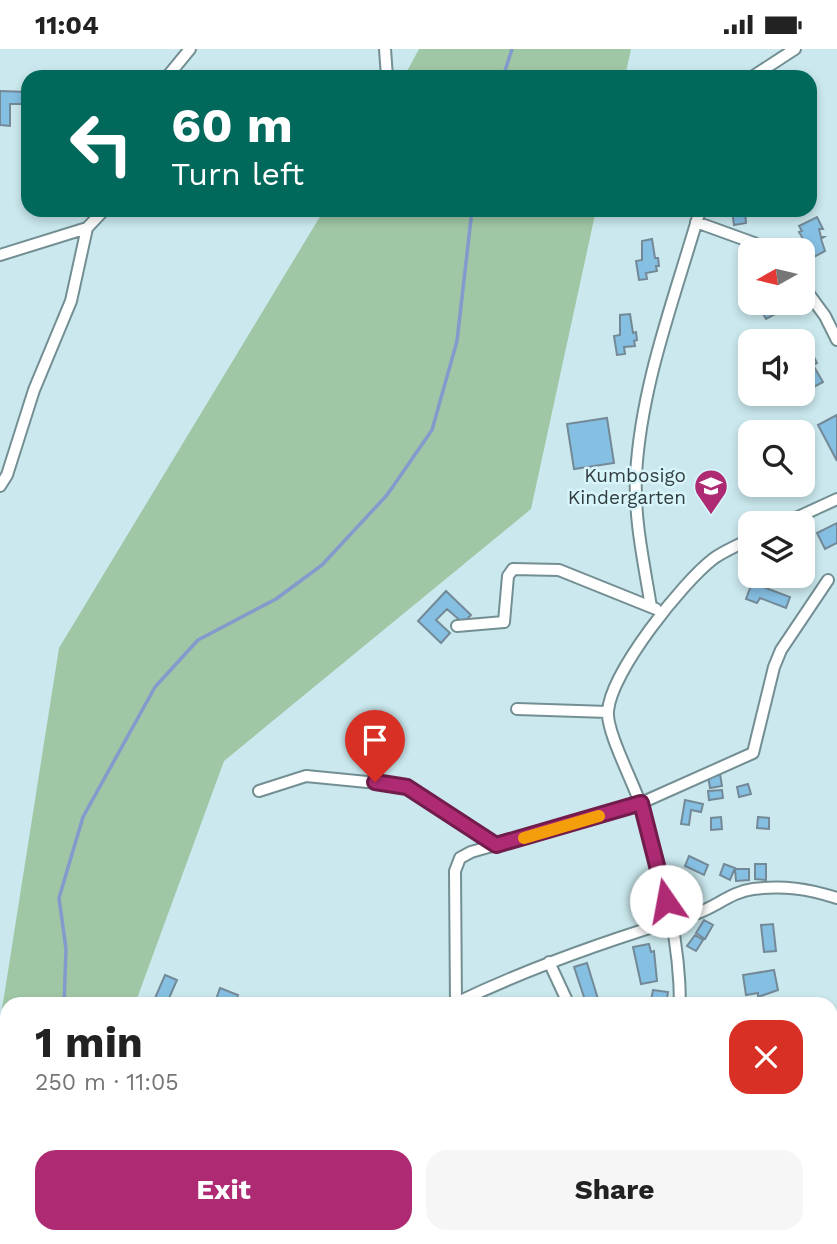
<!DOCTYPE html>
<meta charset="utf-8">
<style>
body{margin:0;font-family:"Work Sans",sans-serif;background:#f6f6f6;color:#222;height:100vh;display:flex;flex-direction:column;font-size:26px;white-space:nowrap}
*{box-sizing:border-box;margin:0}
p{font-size:23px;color:#767676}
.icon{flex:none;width:38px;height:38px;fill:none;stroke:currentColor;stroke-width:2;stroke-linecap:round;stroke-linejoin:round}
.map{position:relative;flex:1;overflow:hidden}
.sheet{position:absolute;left:0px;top:948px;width:838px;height:247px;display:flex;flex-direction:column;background:#fff;border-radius:21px 21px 0 0;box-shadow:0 4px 10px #0003}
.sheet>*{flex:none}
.guide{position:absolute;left:21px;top:21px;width:796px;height:147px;border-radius:21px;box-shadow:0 4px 10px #0003;background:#00695c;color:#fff;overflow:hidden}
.needle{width:46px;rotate:262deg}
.tools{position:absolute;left:738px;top:189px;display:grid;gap:14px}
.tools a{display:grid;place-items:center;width:77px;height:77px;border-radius:14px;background:#fff;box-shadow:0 4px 10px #0003;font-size:35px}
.pin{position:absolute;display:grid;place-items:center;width:60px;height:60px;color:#fff;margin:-72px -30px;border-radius:50% 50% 50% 0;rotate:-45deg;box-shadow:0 0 7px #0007}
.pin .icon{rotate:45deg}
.me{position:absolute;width:77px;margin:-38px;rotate:348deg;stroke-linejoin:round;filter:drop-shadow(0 0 5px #0008)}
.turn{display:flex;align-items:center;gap:24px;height:147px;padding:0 35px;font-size:32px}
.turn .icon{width:91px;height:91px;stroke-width:2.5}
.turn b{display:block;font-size:49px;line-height:60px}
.round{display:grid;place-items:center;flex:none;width:74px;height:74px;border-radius:21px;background:#f6f6f6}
.overview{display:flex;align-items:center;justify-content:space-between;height:119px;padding:0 35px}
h1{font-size:42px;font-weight:700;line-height:52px}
.button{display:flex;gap:14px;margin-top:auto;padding:14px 35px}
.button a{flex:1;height:80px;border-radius:21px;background:#ae2b74;color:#fff;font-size:28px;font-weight:700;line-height:80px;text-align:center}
.button a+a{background:#f6f6f6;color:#222}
.status{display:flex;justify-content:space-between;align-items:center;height:49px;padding:0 35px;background:#fff;direction:ltr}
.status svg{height:19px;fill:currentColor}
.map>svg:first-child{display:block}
</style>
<div class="status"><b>11:04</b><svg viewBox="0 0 49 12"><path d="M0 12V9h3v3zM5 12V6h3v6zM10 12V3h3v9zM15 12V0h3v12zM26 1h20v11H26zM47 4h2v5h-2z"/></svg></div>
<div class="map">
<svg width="837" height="1195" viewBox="0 0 837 1195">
<rect width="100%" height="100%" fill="#cae8ed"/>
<!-- green -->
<path fill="#9fc7a5" d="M419 0H631L625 28H404Z
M324 161H596L531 460 224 712 135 955 7 956V1175L0 1173V973L59 599Z"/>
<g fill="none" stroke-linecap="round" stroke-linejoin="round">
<!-- stream -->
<path stroke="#839acc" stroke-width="3.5" d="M503 28 512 0
M64 956 66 900 59 849 83 768 155 638 198 591 276 550 322 516 387 446 432 381 457 292 472 161
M0 1166 7 1130"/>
</g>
<!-- building -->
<path fill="#85bfe2" stroke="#748997" stroke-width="2" d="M0 42 28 43V69L26 55H10V77L0 76Z
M732 161H748L745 163 746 174 734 176Z
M817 168 823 180H819L821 188H824L821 190 825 202 814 208 799 183 802 182 799 177Z
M652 190 655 209H658L659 217H656L657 222 646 224 647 230 639 231 636 212 642 211V192Z
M751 242V254H771L777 264 766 270 761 261 758 263 755 256 751 258 744 245Z
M630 265 633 284 636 283 637 291 634 292 635 297 624 298 625 305 617 306 614 287 620 286V266Z
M806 305 809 309 813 306 817 314 813 316 823 333 812 339 807 330H803V307Z
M837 366V412L818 376Z
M607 369 614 414 574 420 567 375Z
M837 474V494L825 500 817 484Z
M752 534 790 548 786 559 760 549 757 554 746 550Z
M446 542 471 566 463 574 447 560 436 571 450 584 441 594 418 572Z
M720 725 722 737 710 739 708 727Z
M748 735 751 745 739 748 737 738Z
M722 741 723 749 709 751 708 742Z
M685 751 703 755 701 763 691 761 689 776 681 775Z
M721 768 722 780 711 781V769Z
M758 768 769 769V780L757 779Z
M689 807 708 816 704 826 685 817Z
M724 815 735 819 730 831 720 826Z
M755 815H766V831L755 830Z
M735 820H749V831L736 832Z
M704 871 713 876 705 890 696 884Z
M773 875 776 902 764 903 761 876Z
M695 886 703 891 696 902 687 897Z
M649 895 651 903 654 902 657 932 641 935 633 898Z
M587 914 598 950 586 954 574 918Z
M774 921 778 941 758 948V944L746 946 743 926Z
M165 926 177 931 166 956H152Z
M220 939 238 946 235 956H214Z
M653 941 668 943 666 956H650Z
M831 977H837V1009L831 1010Z
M465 1188H505V1193L493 1195 492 1191 485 1195H469Z"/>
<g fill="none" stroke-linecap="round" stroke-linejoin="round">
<!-- minor casing -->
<g stroke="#738f93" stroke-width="14">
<path id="minor" d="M385 0 387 28
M167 28 190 0
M752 28 795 0
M696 173 754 194 765 201
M0 206 87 179
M803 237 825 267 837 291
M0 437 7 426 34 341 71 252 87 179 104 161
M785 474 837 450
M651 558C644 514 634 471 636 426 641 335 675 248 700 161
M457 577 504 573 508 527 513 520 559 521 656 560
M517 660 608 663
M259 742 306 727 398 736 407 738 496 796
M549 913 569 956
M456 954C533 917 614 889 695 865 716 858 731 843 753 840 784 836 808 840 837 849
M456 956 455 822 460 809 471 803 641 754 753 704 774 618 781 601 828 531
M680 956C680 890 662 819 641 757 634 734 606 683 608 662 611 623 682 534 713 510 724 502 738 496 751 490
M831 1143 837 1144
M87 1188V1195
M525 1188 528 1195
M433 1195V1188"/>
</g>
<!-- minor -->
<use href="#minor" stroke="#fff" stroke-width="10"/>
</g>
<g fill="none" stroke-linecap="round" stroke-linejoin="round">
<!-- route casing -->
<g stroke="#711c4b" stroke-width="18">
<path id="route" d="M375 733 407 738 496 796 641 754 666 852"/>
</g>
<!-- route -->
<use href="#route" stroke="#ae2b74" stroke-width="12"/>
<!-- slow -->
<path stroke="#f59e0b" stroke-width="12" d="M524 789 599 767"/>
</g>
<!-- icons -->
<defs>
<g id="school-pin" transform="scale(1.75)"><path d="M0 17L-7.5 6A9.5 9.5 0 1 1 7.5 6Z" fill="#ae2b74" stroke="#d7f5fa"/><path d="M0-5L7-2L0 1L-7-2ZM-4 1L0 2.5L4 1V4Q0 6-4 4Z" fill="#fff"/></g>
</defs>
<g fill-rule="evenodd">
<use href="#school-pin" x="711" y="437"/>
</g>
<g text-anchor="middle" stroke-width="5" stroke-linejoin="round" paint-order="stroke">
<!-- poi labels -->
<g font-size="19" fill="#313d3e" stroke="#d7f5fa" text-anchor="end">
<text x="686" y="433">Kumbosigo<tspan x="686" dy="22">Kindergarten</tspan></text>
</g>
</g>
</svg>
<div class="tools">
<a><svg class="needle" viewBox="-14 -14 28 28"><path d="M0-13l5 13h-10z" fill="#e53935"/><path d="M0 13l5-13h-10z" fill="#767676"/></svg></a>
<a><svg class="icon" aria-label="sound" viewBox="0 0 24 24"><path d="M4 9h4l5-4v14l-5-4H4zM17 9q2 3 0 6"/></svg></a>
<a><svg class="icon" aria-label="search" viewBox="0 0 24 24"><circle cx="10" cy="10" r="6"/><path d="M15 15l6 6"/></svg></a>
<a><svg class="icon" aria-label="layers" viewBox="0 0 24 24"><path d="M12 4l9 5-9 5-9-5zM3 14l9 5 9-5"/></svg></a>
</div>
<div class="pin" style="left:375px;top:733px;background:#d93025"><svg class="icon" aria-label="arrive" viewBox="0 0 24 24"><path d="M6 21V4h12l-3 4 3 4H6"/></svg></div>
<svg class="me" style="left:666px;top:852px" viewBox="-20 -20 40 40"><circle r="19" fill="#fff"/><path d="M0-13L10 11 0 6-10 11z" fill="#ae2b74"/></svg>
<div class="guide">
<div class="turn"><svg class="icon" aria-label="left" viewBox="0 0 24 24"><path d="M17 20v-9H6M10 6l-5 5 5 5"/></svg><div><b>60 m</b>Turn left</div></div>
</div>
<section class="sheet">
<div class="overview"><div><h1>1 min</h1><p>250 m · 11:05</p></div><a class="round" style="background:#d93025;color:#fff"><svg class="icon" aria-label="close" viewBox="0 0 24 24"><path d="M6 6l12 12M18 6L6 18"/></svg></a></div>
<div class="button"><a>Exit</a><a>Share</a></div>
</section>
</div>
